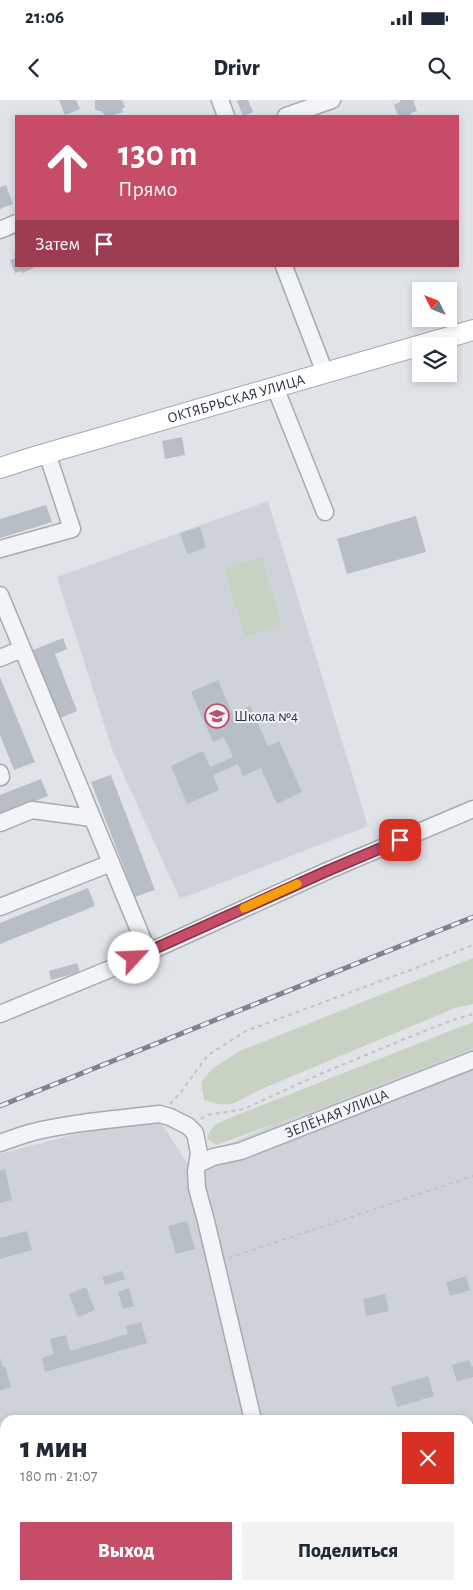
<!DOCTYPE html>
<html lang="ru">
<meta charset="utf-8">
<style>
body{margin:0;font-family:"Alegreya Sans",sans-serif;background:#f2f2f3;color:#1f2937;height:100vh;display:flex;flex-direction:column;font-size:19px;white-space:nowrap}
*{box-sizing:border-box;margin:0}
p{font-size:16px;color:#747a83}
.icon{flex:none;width:28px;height:28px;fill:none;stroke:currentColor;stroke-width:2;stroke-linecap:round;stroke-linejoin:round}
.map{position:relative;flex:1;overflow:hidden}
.side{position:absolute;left:0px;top:1315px;width:474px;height:175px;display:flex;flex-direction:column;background:#fff;border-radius:15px 15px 0 0;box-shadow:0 2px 8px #0003}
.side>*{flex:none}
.hud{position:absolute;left:15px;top:15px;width:444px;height:152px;border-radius:0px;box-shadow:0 2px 8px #0003;background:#c64c67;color:#fff;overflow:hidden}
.needle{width:32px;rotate:312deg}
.controls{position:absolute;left:412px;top:182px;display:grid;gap:10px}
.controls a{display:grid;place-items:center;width:45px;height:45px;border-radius:0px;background:#fff;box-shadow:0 2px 8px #0003;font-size:25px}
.pin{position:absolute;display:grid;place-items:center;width:42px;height:42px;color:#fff;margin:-21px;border-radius:10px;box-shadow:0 2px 8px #0006}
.me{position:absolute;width:55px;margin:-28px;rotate:65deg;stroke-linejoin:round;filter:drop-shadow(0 0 4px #0008)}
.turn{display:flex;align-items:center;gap:18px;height:105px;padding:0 20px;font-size:22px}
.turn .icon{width:65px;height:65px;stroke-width:2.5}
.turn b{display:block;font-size:35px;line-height:42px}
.then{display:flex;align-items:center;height:48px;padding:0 20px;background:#0003;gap:10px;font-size:19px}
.round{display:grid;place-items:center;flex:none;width:52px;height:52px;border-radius:0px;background:#f2f2f3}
.summary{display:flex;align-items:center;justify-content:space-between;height:85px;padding:0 20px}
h1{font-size:30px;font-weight:800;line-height:38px}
.button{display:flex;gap:10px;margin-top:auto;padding:10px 20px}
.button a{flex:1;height:58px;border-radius:0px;background:#c64c67;color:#fff;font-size:20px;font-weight:800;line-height:58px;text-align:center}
.button a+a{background:#f2f2f3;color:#1f2937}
.status{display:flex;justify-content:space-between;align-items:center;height:35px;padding:0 25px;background:#fff;direction:ltr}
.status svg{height:14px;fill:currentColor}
header{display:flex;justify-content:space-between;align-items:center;height:65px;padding:0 20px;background:#fff;font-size:22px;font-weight:800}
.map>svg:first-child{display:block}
</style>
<div class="status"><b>21:06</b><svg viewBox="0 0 49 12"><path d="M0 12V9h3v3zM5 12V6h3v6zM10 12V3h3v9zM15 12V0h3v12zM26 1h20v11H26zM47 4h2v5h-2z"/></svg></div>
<header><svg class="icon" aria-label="back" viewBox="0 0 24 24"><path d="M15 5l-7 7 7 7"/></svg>Drivr<svg class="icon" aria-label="search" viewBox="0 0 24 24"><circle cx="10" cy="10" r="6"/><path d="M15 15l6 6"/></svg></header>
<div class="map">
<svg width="473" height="1490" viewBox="0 0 473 1490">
<rect width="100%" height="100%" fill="#e0e4e8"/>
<!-- built -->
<path fill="#ced3da" d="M268 401 368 726 180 799 112 649 57 477Z
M473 935V1490H0V1438L5 1436V1485H469V1320H5V1365L0 1346V1054L155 1013 187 1063Z"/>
<!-- green -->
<path fill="#c7d2c2" d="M262 457 282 525 245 536 224 468Z
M473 858V904L455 908 257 991C233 1004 231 1009 204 1000L201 982 213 968 240 951Z
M473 922V948L330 1004 216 1045 207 1039C209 1027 217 1024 227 1019Z"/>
<!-- building -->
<path fill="#b8bec5" d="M59 0H76L80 9 65 15Z
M95 0H122L125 7 122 9 123 12 111 16H106L101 11H98L95 9Z
M240 0H248L253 12 243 16 237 1Z
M400 0H413L417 11 411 13 410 16H398L394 5 400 2Z
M6 85 13 104 0 109V87Z
M16 154V166H33L34 168 22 173 21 171 15 173 10 160 16 158 14 155Z
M182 337 185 355 165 359 162 341Z
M46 405 52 422 0 438V419Z
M416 416 426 452 347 474 337 439Z
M200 427 206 448 187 454 180 433Z
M63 538 67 549 55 554 77 611 60 618 33 550Z
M0 577 35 662 14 670 0 635Z
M218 580 237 624 239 623 235 613 250 606 268 646 279 641 302 692 277 704 261 668 243 676 238 664 213 675 219 690 187 704 171 666 203 651 210 667 233 657 224 637 213 642 191 592Z
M111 675 155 790 135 797 91 682Z
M41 679 48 696 0 715V695Z
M88 788 95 806 0 844V823Z
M77 863 80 872 51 880 49 871Z
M5 1069 12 1100 0 1103V1070Z
M187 1121 195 1149 176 1154 168 1126Z
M27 1131 32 1150 0 1159V1138Z
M122 1171 125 1179 105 1185 102 1177Z
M466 1176 470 1190 450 1196 446 1182Z
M86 1187 95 1210 78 1217 69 1194Z
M129 1188 134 1206 123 1209 118 1192Z
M385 1194 389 1211 366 1216 363 1199Z
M141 1222 147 1243 45 1272 42 1258 54 1254 50 1239 66 1235 70 1251 128 1234 126 1226Z
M0 1257 3 1267 5 1266 11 1287 0 1291Z
M469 1260 471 1267 473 1266V1277L457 1282 452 1265Z
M428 1276 434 1296 397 1307 391 1287Z
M473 1483V1490H443V1489Z
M54 1485H117L118 1488 110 1490H47L46 1487Z
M287 1485H309L310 1490H288Z
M341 1485H352L353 1490H342Z"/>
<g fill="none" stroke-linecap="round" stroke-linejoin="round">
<!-- minor casing -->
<g stroke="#a6abb2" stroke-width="19">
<g id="minor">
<path d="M220 0 226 16"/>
<path d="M286 16 332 0"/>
<path d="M0 130 16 123"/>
<path d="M284 166 325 273"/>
<path d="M275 287 325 412"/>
<path d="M0 449 72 429 47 353"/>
<path d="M0 495 148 852"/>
<path d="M0 558 22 549"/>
<path d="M0 673 1 677"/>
<path d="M0 723 32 710 92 718"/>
<path d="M0 807 111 763"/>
<path d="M0 914 120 865 327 771 473 709"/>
<path d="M0 1043C11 1039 22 1035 33 1032 75 1022 117 1019 160 1014L170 1017 188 1026 195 1033 199 1053 196 1072 197 1088 206 1121 253 1320"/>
<path id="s1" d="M198 1064 213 1057 241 1051 473 960"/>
<path d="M469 1333 473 1332"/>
<path d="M0 1352 5 1368"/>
<path d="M0 1460 5 1459"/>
<path d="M21 1485 23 1490"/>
</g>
</g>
<!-- major casing -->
<g stroke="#a0a9b3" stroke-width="22">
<g id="major">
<path id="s2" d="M0 368 34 357 473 230"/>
</g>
</g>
<!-- path -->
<path stroke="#bfc2c7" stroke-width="2" stroke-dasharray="4 4" stroke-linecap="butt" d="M170 1004 181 992 208 955 246 931 413 869 473 845
M201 1019 207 1015 244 1009 320 974 402 940 450 921 473 914
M229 1158 473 1076"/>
<!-- minor -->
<use href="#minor" stroke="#f3f4f7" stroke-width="16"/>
<!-- major -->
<use href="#major" stroke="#fff" stroke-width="20"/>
<!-- rail casing -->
<g stroke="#7a8591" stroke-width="5">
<path id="rail" d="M0 1006 473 817"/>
</g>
<!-- rail -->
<use href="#rail" stroke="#f0f3f6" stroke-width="3" stroke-dasharray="9" stroke-linecap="butt"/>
</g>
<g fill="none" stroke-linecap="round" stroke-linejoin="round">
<!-- route casing -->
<g stroke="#813143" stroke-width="12">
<path id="route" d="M134 858 327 771 400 740"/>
</g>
<!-- route -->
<use href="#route" stroke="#c64c67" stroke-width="9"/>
<!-- slow -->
<path stroke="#f59e0b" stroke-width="9" d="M244 808 297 784"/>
</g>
<!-- icons -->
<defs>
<g id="school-ring" transform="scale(1.25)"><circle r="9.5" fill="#f0f3f6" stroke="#c64c67" stroke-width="1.5"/><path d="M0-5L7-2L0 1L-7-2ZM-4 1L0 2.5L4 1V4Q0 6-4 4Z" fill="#c64c67"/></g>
</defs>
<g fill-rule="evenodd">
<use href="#school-ring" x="217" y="616"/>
</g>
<g text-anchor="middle" stroke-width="4" stroke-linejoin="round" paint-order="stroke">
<!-- street labels -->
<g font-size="15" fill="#2a333f" stroke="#f0f3f6">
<text dy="5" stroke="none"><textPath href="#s2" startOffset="246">ОКТЯБРЬСКАЯ УЛИЦА</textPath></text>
<text dy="5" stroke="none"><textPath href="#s1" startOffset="148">ЗЕЛЁНАЯ УЛИЦА</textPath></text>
</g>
<!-- poi labels -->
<g font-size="15" fill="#2a333f" stroke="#f0f3f6" text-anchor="start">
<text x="234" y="621">Школа №4</text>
</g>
</g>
</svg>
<div class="controls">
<a><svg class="needle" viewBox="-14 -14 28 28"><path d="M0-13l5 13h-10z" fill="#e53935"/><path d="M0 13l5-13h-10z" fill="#747a83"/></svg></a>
<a><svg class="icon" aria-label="layers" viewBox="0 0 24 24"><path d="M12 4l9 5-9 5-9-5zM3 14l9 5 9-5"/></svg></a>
</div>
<div class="pin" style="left:400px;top:740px;background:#d93025"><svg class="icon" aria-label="arrive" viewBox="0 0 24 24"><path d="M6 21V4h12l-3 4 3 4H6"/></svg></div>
<svg class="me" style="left:134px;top:858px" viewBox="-20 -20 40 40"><circle r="19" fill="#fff"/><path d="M0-13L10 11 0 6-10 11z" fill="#c64c67"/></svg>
<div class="hud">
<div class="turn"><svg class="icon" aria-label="ahead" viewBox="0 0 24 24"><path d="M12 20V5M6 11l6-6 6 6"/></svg><div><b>130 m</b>Прямо</div></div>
<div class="then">Затем<svg class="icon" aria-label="arrive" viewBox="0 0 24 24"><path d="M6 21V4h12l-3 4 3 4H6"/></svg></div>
</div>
<section class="side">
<div class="summary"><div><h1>1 мин</h1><p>180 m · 21:07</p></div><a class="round" style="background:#d93025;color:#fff"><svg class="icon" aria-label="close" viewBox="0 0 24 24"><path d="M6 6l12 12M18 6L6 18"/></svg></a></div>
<div class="button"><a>Выход</a><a>Поделиться</a></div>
</section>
</div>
